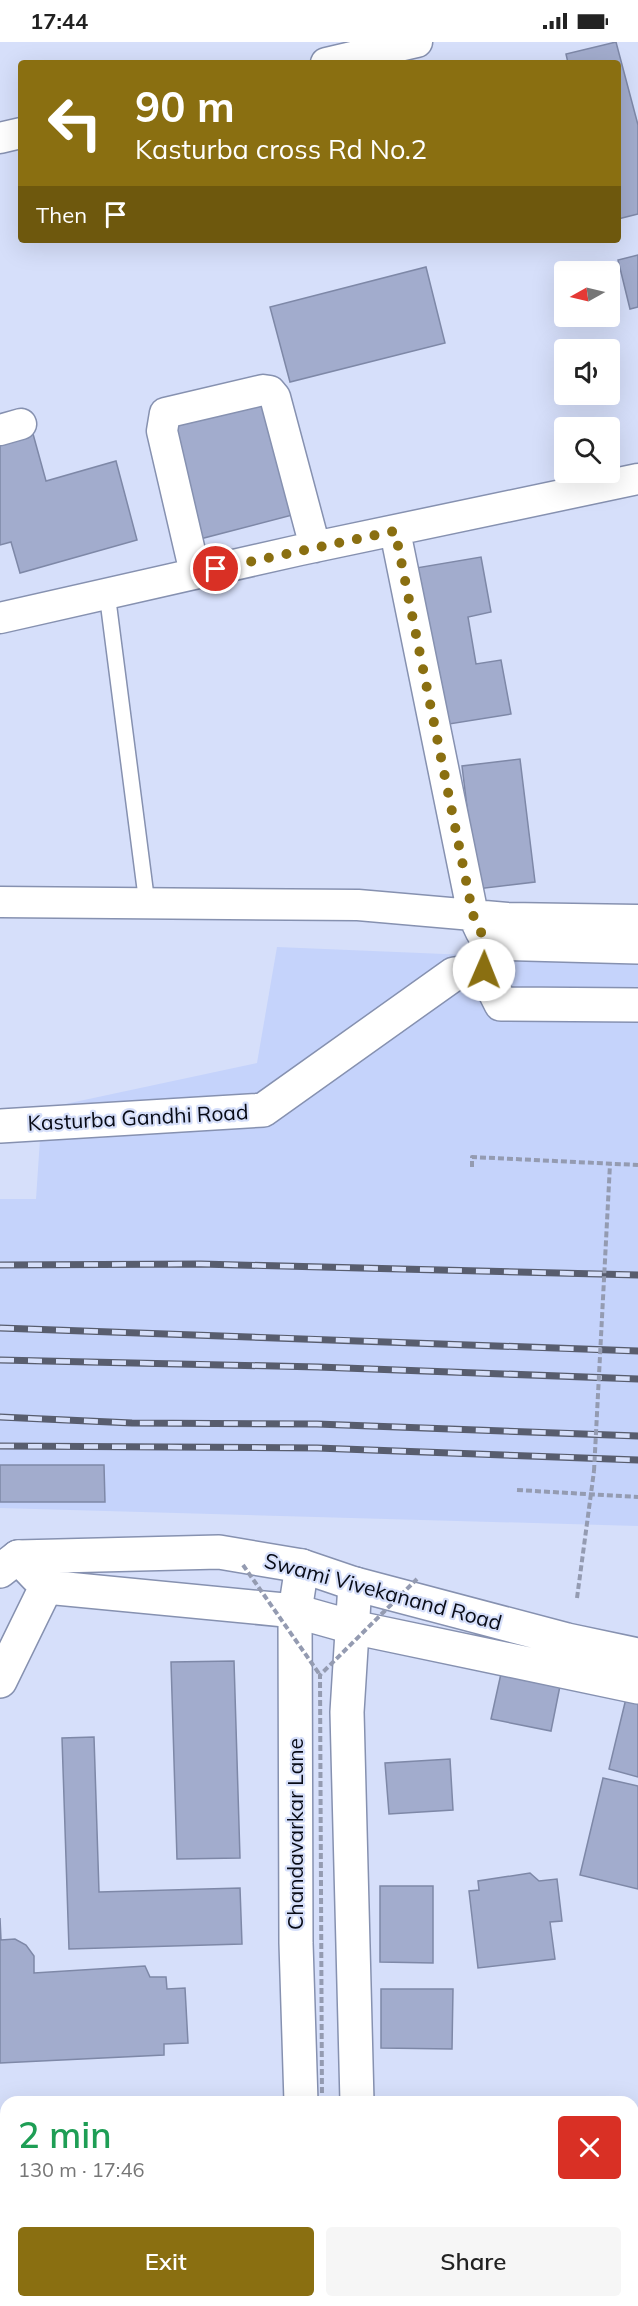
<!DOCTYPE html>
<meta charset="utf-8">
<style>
body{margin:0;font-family:Mulish,sans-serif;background:#f6f6f6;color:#222;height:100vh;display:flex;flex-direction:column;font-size:22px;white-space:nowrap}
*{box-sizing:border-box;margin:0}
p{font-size:20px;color:#767676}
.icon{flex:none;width:33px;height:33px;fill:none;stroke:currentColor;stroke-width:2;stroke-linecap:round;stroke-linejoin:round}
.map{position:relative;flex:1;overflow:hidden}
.side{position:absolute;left:0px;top:2054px;width:639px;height:212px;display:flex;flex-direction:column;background:#fff;border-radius:18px 18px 0 0;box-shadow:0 6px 24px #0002}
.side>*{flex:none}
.guide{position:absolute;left:18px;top:18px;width:603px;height:183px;border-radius:6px;box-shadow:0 6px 24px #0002;background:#8a6f11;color:#fff;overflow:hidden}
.needle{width:39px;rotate:262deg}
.controls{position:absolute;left:554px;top:219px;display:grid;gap:12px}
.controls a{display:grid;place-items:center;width:66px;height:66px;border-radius:6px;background:#fff;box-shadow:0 6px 24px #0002;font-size:30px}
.pin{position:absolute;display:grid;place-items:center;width:51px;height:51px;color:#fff;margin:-26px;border:3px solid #fff;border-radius:50%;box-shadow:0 2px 6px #0007}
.me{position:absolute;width:66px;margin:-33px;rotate:1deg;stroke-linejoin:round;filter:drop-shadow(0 0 4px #0008)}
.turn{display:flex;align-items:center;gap:21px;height:126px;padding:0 18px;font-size:27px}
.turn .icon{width:78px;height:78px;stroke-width:2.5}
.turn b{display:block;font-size:42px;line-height:51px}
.then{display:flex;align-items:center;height:57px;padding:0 18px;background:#0003;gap:12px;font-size:22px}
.round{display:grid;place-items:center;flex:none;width:63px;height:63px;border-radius:6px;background:#f6f6f6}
.head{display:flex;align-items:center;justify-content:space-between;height:102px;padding:0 18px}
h1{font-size:36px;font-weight:600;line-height:45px;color:#1e9e55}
.action{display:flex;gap:12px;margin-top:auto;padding:12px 18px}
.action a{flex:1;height:69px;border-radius:6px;background:#8a6f11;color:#fff;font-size:24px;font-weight:600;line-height:69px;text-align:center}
.action a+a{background:#f6f6f6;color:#222}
.status{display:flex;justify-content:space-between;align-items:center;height:42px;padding:0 30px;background:#fff;direction:ltr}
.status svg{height:16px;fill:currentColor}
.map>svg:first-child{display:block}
</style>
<div class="status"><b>17:44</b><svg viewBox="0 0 49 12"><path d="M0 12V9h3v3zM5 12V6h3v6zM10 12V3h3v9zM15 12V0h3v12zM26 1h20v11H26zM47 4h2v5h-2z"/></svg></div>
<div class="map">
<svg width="638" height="2264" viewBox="0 0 638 2264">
<rect width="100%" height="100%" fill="#d6dffa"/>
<!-- built -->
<path fill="#c5d3fb" d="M277 905 638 920V1484L0 1466V1157H36L42 1067 257 1021Z"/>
<!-- building -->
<path fill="#a2accd" stroke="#7e88a7" stroke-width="1.5" d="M616 0 638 83V172L618 177V21H568L566 12Z
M638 213V265L630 267 618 218Z
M426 225 445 301 290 340 270 265Z
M270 351 300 471 200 497 170 376Z
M30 381 46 439 116 419 137 498 20 531 11 500 0 503V390Z
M481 515 491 570 468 575 476 622 501 618 511 672 443 683 416 526Z
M520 717 535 840 477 847 462 724Z
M0 1423H104L105 1460H0Z
M234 1619 240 1816 177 1817 171 1620Z
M502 1627 561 1639 551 1689 491 1677Z
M629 1644 638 1646V1735L609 1727Z
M94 1695 99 1850 240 1846 242 1902 69 1907 62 1696Z
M450 1717 453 1768 389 1772 385 1721Z
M603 1736 638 1744V1847L580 1833Z
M530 1831 539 1839 557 1837 562 1879 550 1880 555 1917 478 1926 469 1849 479 1848 478 1839Z
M380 1844H433V1921L380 1920Z
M0 1876 1 1898 15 1897 26 1903 34 1914V1931L145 1924 150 1935H166L167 1947 185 1946 188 2001 164 2002V2013L0 2021Z
M381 1947H453L452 2007 381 2006Z
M402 2056 459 2057V2060H402Z
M426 2259H471V2264H426Z"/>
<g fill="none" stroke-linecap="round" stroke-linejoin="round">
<!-- service casing -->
<g stroke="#8691b0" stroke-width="18">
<path id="service" d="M107 551 147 862"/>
</g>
<!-- minor casing -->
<g stroke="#8691b0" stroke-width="33">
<path id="minor" d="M326 21 417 0
M0 96 21 91
M0 388 21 382
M395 489 473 873 481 890
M195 531 162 389 165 371 263 348 270 349 275 355 315 505
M0 576 300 508 638 437
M0 860 358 863 507 876 638 878"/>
</g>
<!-- tertiary casing -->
<g stroke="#8691b0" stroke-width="36">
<path id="tertiary" d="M355 1542 347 1670 357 2060
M301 2060 296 1901 295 1569 302 1524
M306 2259V2264
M363 2259V2264"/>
</g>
<!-- secondary casing -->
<g stroke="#8691b0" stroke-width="36">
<path id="secondary" d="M638 905 486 901 484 928 501 962 638 963
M0 1084 263 1068 454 932 484 928
M0 1529 18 1515 37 1535
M0 1639 46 1545"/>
</g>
<!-- primary casing -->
<g stroke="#8691b0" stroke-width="36">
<path id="primary" d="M18 1515 219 1510 302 1524 355 1542 567 1598 638 1613
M46 1545 295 1569 352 1585 638 1645"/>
</g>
<!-- path -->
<path stroke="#949bb1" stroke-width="4" stroke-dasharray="6 3" stroke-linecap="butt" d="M472 1125V1115L638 1123
M517 1448 638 1455
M577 1556 594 1429"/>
<!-- service -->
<use href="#service" stroke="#fff" stroke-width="15"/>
<!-- minor -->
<use href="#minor" stroke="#fff" stroke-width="30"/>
<!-- tertiary -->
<use href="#tertiary" stroke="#fff" stroke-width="33"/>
<!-- secondary -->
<use href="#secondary" stroke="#fff" stroke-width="33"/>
<!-- primary -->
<use href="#primary" stroke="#fff" stroke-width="33"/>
<!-- rail casing -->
<g stroke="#585d6e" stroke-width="7">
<path id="rail" d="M0 1223 201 1222 638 1233
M0 1286 638 1309
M0 1318 318 1325 638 1337
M0 1375 132 1381 317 1382 638 1394
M0 1404 317 1406 638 1418"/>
</g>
<!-- rail -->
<use href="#rail" stroke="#d6dffa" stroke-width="4.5" stroke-dasharray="14" stroke-linecap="butt"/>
<!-- path-bridge -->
<path stroke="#949bb1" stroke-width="4" stroke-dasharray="6 3" stroke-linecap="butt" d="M594 1429 610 1122
M243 1523 320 1633
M322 2060 320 1633 417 1537"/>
</g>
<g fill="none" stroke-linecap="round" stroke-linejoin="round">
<!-- route -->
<path stroke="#8a6f11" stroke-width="10" stroke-dasharray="0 18" d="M216 527 395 489 473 873 486 901 484 928"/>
</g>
<g text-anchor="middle" stroke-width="4.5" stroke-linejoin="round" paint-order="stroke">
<!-- street labels -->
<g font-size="21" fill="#080b16" stroke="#d6dffa">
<text transform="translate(138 1076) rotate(-3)" y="7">Kasturba Gandhi Road</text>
<text transform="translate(383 1550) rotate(15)" y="7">Swami Vivekanand Road</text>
<text transform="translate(296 1792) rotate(-90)" y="7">Chandavarkar Lane</text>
</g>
</g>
</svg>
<div class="controls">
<a><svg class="needle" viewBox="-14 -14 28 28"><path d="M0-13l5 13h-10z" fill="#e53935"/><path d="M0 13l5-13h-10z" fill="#767676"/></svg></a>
<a><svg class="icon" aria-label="sound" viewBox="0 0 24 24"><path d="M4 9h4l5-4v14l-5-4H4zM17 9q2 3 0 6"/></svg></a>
<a><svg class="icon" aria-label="search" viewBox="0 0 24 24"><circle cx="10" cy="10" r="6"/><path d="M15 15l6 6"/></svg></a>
</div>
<div class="pin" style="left:216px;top:527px;background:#d93025"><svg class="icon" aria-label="arrive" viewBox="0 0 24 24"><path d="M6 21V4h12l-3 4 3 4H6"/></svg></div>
<svg class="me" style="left:484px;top:928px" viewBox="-20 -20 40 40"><circle r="19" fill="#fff"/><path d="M0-13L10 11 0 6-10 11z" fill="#8a6f11"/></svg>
<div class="guide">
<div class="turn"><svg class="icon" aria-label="left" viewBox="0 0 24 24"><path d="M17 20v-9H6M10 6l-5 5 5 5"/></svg><div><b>90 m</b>Kasturba cross Rd No.2</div></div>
<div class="then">Then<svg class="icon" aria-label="arrive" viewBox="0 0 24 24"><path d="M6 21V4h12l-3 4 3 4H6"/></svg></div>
</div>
<section class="side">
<div class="head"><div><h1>2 min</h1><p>130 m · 17:46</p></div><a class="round" style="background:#d93025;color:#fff"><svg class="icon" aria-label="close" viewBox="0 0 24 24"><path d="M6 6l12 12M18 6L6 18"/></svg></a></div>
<div class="action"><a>Exit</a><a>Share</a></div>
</section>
</div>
